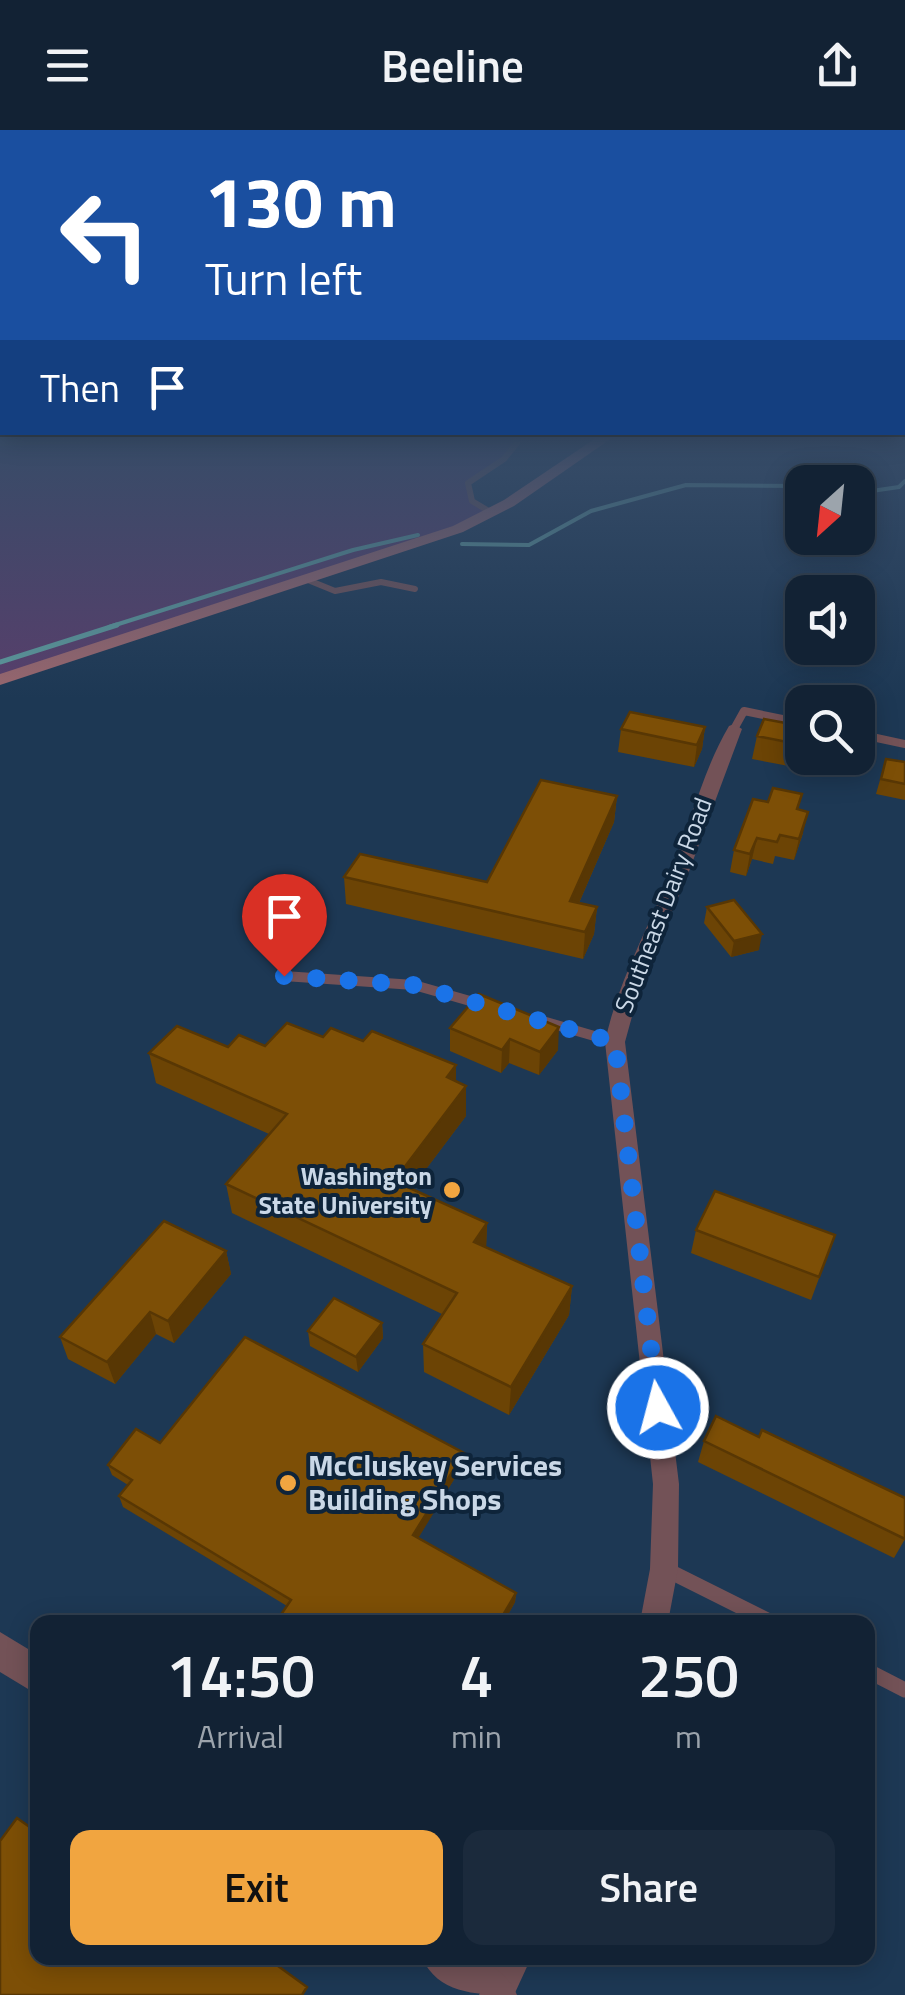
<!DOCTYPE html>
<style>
body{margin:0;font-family:"Titillium Web",sans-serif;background:#1b2a3c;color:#f1f3f6;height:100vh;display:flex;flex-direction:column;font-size:38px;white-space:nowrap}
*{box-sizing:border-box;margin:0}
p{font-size:32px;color:#9ca4ac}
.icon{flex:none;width:55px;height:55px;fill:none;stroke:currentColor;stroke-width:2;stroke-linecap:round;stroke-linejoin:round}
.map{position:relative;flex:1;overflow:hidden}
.panel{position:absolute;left:30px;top:1485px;width:845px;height:350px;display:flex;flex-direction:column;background:#122234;border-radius:20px;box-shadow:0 5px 25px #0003,0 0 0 2px #313f4f}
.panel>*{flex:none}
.guide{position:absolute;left:0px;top:0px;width:905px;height:305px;box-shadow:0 5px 25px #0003,0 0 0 2px #313f4f;background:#1a4fa0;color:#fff;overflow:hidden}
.needle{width:65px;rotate:207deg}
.buttons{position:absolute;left:785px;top:335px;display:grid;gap:20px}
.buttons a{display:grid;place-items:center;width:90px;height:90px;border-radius:20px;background:#122234;box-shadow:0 5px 25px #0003,0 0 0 2px #313f4f;font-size:50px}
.pin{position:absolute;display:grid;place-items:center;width:85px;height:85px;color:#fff;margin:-102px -42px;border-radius:50% 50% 50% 0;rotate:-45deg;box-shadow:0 0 10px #0007}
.pin .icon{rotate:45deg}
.me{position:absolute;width:110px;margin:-55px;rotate:353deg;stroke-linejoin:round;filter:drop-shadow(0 0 8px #0008)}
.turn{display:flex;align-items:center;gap:35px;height:210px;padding:0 40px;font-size:45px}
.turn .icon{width:130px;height:130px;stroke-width:2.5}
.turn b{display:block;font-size:70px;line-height:85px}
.then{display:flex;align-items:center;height:95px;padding:0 40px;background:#0003;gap:20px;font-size:38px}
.eta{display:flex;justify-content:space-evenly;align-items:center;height:170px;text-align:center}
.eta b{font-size:60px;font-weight:600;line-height:70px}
.action{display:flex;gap:20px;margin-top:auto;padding:20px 40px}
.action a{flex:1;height:115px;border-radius:20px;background:#f1a540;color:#111;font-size:40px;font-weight:600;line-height:115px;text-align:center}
.action a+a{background:#1b2a3c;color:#f1f3f6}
header{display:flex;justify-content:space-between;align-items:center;height:130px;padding:0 40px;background:#122234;font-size:45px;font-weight:600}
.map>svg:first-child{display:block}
</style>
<header><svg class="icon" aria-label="menu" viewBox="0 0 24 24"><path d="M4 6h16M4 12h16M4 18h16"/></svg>Beeline<svg class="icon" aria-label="share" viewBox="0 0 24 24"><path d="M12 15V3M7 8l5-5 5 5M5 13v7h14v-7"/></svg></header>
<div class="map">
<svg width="905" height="1865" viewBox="0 0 905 1865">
<rect width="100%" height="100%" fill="#182e45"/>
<!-- built -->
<path fill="#1d3854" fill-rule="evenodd" d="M0 308 905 309V1865H0ZM802 352H858V408H802ZM802 462H858V518H802ZM802 572H858V628H802ZM38 1492H868V1828H38Z"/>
<!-- green -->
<path fill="#583e6b" d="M127 308H515L511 321 468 353 472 371 492 383 477 391 0 550V313Z"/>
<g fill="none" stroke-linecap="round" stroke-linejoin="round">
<!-- stream-far1 -->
<path stroke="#5e9b9d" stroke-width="4" d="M858 363 899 357 905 351
M462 414 529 415 591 381 686 355 802 356
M109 497 353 420 418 405"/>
<!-- stream -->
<path stroke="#5e9b9d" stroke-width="5" d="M0 532 117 495"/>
<!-- service-far3 -->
<path stroke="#735257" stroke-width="6" d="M0 313 127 308
M492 383 472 371 468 353 504 329 517 313 515 308
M308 450 335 461 381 452 415 459"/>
<!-- service-far2 -->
<path stroke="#735257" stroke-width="8" d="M734 599 744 581 802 593
M858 604 905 614"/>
<!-- service-far1 -->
<path stroke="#735257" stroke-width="10" d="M284 846 414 855 484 875
M539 890 615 912"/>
<!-- service -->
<path stroke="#735257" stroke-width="15" d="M669 1441 771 1492
M868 1541 905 1560"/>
<!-- minor -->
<path fill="#735257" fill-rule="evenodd" d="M734 594 742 599 685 752 642 850 625 912 679 1354 678 1439 668 1492H640L650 1439 653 1354 605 912C618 850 649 797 672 740 691 692 703 640 729 596Z
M497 1828H531L514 1865H479Z"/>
<!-- tertiary -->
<path fill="#735257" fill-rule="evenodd" d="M0 1502 38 1525V1565L0 1542Z
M422 1828C459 1826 500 1825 517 1865 479 1865 439 1865 422 1828Z"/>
<!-- secondary -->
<path fill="#9a676e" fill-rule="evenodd" d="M596 308H612L514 376 463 402 0 555V544L453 396 504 370Z"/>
</g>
<!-- wall -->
<path fill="#6c4405" d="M802 596V628H836L830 644 752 629 757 606Z
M705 597 702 619 694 637 618 622 621 599Z
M886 629 905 632V670L876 664Z
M617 666 614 692 579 773 597 777 594 804 583 829 346 774 344 747 487 752Z
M798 680 803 703 794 730 775 726 773 734 752 729 746 746 730 742 734 720Z
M707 777 759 820 731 827 704 793Z
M479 864 558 920 539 945 509 933 501 943 450 921V898Z
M323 907 466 956V986L411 1059 487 1093 486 1117 572 1156 569 1185 509 1285 424 1242 423 1214 442 1184 232 1083 226 1054 269 1004 156 953 149 923 228 917 265 916Z
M696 1100 835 1105 811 1170 691 1123Z
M226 1121 231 1144 174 1213 156 1204 115 1254 68 1229 60 1207Z
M382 1193 383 1208 358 1242 310 1216 308 1201Z
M759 1307 905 1409 894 1428 698 1332 704 1311Z
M160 1313 464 1333 418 1408 516 1463 515 1472 504 1492H276L287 1476 123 1377 119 1366 128 1355 112 1345 108 1335Z"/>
<!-- shaded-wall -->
<path fill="#583704" d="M705 597 702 619 694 637 697 615Z
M617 666 614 692 568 798 570 771Z
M808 682 803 703 794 730 799 709Z
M757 708 752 729 746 746 750 724Z
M597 777 594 804 583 829 585 802Z
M762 804 759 820 731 827 734 811Z
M559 897 558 920 539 945 540 922Z
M510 909 509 933 501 943 502 920Z
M456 935V965L447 947Z
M466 956V986L395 1080 394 1051Z
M487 1093 486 1122 474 1112Z
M226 1121 231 1144 174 1213 168 1191Z
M572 1156 569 1185 509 1285 511 1257Z
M150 1182 156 1204 115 1254 107 1232Z
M382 1193 383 1208 358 1242 356 1227Z
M464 1323V1333L414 1415 413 1405Z
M516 1463 515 1472 504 1492H499Z"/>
<!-- building -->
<path fill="#7d4f06" stroke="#583704" stroke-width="2.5" d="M630 582 705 597 697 615 621 599Z
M764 589 802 596V615L757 606Z
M886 629 905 632V654L881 649Z
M541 650 617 666 570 771 597 777 585 802 344 747 360 724 487 752Z
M773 658 802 664 797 679 808 682 799 709 780 705 777 712 757 708 750 724 734 720 753 669 768 672Z
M734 770 762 804 734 811 707 777Z
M479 864 559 897 540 922 510 909 502 920 450 898Z
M287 893 323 907 331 898 363 911 372 901 456 935 447 947 466 956 394 1051 487 1093 474 1112 572 1156 511 1257 423 1214 457 1163 226 1054 287 984 149 923 177 896 228 917 239 905 265 916Z
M715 1061 835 1105 819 1147 696 1100Z
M164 1091 226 1121 168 1191 150 1182 107 1232 60 1207Z
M334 1168 382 1193 356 1227 308 1201Z
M245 1207 464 1323 413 1405 516 1463 499 1492H276L291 1470 119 1366 132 1350 108 1335 136 1299 160 1313Z
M716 1286 759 1307 762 1300 905 1368V1409L704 1311Z
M17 1688 38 1703V1828H267L307 1857 302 1865H0V1711Z"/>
<!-- sky -->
<linearGradient id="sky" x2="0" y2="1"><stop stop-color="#0d1926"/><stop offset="0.54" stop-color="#374c68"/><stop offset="1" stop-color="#374c68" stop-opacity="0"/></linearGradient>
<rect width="905" height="569" fill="url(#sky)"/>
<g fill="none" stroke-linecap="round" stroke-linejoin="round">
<!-- route -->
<path stroke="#1a73e8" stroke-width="18" stroke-dasharray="0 32.4" d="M284 846 414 855 615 912 658 1278"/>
</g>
<!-- markers -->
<g fill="#f1a540" stroke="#0e243a" stroke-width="4">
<circle cx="452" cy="1060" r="10"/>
<circle cx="288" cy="1353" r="10"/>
</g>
<g text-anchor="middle" stroke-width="8" stroke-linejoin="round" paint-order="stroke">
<!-- street labels -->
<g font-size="25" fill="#cad8e7" stroke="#0e243a">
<text transform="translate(663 775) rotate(-69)" y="9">Southeast Dairy Road</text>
</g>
<!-- poi labels -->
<g font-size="25" font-weight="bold" fill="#cad8e7" stroke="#0e243a" text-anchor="end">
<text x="432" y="1055">Washington<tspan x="432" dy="29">State University</tspan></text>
</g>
<!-- near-poi labels -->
<g font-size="30" font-weight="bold" fill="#cad8e7" stroke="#0e243a" text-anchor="start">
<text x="308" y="1346">McCluskey Services<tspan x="308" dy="34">Building Shops</tspan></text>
</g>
</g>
</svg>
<div class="buttons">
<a><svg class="needle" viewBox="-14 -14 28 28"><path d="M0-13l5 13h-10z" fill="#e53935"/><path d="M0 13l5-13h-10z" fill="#9ca4ac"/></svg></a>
<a><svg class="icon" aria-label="sound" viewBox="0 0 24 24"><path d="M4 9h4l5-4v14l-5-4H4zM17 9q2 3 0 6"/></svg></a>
<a><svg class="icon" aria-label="search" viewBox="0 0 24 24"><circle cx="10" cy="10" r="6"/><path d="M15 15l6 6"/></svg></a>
</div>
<div class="pin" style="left:284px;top:846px;background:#d93025"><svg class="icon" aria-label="arrive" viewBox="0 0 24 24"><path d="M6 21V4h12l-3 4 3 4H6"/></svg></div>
<svg class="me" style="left:658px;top:1278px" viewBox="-20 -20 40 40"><circle r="17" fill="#1a73e8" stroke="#fff" stroke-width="3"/><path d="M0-11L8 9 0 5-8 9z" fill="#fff"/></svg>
<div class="guide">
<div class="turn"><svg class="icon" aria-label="left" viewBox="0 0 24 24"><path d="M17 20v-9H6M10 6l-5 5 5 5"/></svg><div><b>130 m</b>Turn left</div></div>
<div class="then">Then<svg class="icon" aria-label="arrive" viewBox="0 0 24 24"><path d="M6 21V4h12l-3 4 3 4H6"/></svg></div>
</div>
<section class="panel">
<div class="eta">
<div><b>14:50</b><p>Arrival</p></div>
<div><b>4</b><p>min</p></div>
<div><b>250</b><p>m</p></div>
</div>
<div class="action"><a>Exit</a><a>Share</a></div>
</section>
</div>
